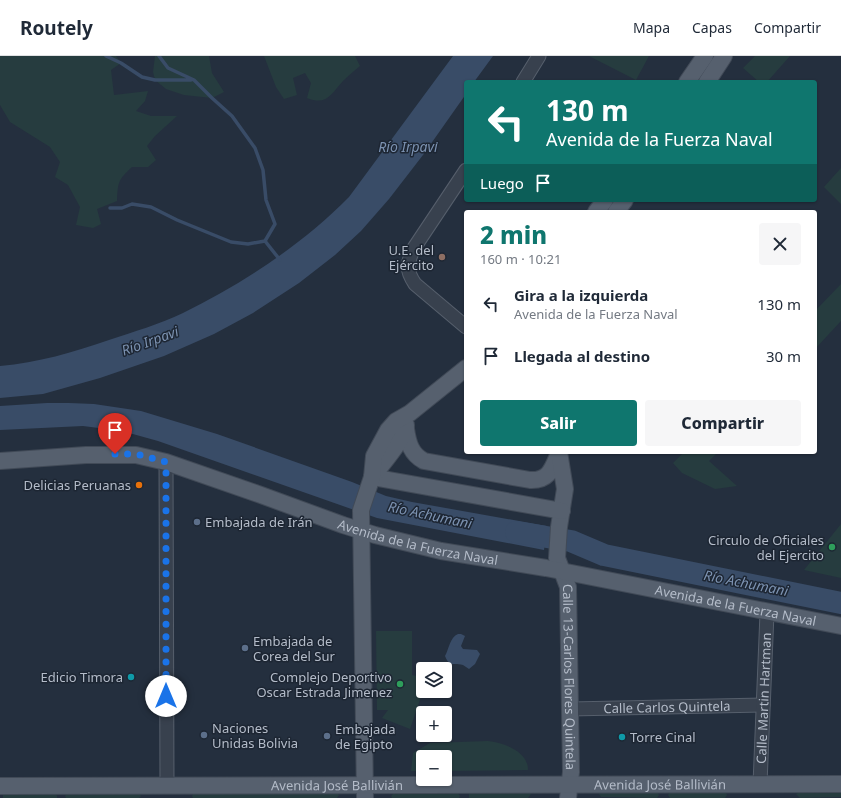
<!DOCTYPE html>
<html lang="es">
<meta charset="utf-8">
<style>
body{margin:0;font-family:"Noto Sans",sans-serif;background:#f6f6f7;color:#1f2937;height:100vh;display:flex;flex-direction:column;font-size:15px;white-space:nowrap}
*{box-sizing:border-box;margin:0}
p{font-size:13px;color:#747a83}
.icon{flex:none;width:22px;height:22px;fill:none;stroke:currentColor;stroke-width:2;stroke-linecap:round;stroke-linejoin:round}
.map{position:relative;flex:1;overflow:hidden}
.details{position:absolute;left:464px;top:154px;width:353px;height:244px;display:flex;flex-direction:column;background:#fff;border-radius:4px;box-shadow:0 1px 3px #0004}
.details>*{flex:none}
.top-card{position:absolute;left:464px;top:24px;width:353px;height:122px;border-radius:4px;box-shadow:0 1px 3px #0004;background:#0f766e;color:#fff;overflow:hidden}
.controls{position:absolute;left:416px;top:606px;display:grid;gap:8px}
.controls a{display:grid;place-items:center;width:36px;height:36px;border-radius:4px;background:#fff;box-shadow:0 1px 3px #0004;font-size:20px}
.pin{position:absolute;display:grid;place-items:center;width:34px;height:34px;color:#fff;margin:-41px -17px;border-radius:50% 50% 50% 0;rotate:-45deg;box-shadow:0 0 4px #0007}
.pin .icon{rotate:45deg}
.me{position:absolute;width:44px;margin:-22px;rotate:0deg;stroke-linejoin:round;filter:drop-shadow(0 0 3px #0008)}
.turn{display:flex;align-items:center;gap:14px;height:84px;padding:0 16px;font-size:18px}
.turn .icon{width:52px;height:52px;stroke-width:2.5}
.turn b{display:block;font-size:28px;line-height:34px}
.then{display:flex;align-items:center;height:38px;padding:0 16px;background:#0003;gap:8px;font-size:15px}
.round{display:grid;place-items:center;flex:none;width:42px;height:42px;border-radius:4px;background:#f6f6f7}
.headline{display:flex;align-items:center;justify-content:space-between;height:68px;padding:0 16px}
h1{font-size:24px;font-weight:800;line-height:30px;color:#0f766e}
.action{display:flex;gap:8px;margin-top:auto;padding:8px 16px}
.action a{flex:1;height:46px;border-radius:4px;background:#0f766e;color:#fff;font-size:16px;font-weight:800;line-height:46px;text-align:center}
.action a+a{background:#f6f6f7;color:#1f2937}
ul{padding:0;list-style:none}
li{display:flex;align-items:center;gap:12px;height:52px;padding:0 16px}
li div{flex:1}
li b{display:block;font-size:15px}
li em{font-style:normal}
header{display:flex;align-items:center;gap:24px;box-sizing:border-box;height:56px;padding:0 20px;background:#fff;border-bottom:1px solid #e0e1e3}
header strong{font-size:19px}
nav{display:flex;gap:22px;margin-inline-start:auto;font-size:14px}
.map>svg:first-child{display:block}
</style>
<header>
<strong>Routely</strong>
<nav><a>Mapa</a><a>Capas</a><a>Compartir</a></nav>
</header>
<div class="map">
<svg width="841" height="742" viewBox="0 0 841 742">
<rect width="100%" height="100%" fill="#242f3e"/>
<!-- green -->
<path fill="#263c3f" d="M0 0H116L121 7 111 14 114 39 148 35 145 45 136 55 151 60H177L155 80 147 90 156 104 148 111H132C118 124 118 126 117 145L97 153 101 168 93 172 76 169 80 151 68 129 55 121 60 106 50 91 10 66 0 49Z
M155 0H209L212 17 224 36 212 42 184 39 166 33 155 24 153 16Z
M264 0H355L360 10C354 15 348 20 343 25 331 38 327 50 307 42L311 27 305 17 293 22 297 39 284 43 276 31Z
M589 0H649L636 24Z
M755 0H790L767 26H759L743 12Z
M841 112V148L824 131Z
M841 228V265L815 293V255Z
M684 396H718L709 405 737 430 715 433 682 417 673 407Z
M841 468V522L804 514Z
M376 575H412V619L423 621V635L410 673 382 662 388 654H377Z
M488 685C504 687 528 695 528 714L445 715V701H423V715H411L413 697 430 687Z
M725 735 727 739 725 742H670L668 739 670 736Z
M800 735H841V741L800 742 796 738Z
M138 736 141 740 139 742H66L65 740 68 737Z
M336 736 339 739 337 742H193L192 740 193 738Z
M457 736 460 740 459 742H392L391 740 394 737Z
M471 736 530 737 531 738 528 742H469V737Z
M600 736H657L659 739 657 742 601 741 599 738Z
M5 737H55L57 740V742H3V738Z"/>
<!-- water -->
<path fill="#394c67" d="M453 0H493L474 26H466V38L423 99 389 143 361 175 335 199 299 227 253 257 214 278 164 300 100 322 43 338 0 342V310C38 307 73 296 109 284 133 276 160 268 183 257 243 227 302 189 349 141Z
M47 347H69L94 348 141 355 217 378 352 426 386 440 412 446 547 470 544 494 377 462 158 385 122 375 83 370 0 374V350Z
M458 578H461L465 580 461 590 463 593 477 594 480 598 475 608 469 613C467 612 465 610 463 609 454 606 450 612 445 600 449 593 450 581 458 578Z"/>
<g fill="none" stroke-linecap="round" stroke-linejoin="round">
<!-- stream -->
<path stroke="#394c67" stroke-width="3.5" d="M106 0 121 7 142 21 155 24H191
M159 0 168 12 194 24 212 42 232 60 255 92 263 114 266 144 275 168 265 185 280 204
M110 152H122L132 148 151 151 177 164 231 186 248 188 265 185"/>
<!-- river -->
<path stroke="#394c67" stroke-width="22" d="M516 476 571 485 604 499 841 547"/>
<!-- minor casing -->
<g stroke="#565f6c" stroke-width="15">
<g id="minor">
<path d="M523 26 539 0"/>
<path d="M466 114 414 192C407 207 405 213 415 228L466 271"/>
<path d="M166 406 167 729"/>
<path id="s1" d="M570 653 763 649"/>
<path id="s2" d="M760 728 767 557"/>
</g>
</g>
<!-- major casing -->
<g stroke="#414a57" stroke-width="18">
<g id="major">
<path d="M687 26 705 0"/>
<path d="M707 26 724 0"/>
<path d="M596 156 605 144"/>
<path d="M616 156 625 144"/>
<path d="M406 373C408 387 411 398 424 405L530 424C549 425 552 413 559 397"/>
<path id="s3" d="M559 396 565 433 559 471 557 502 568 531 571 716 568 742"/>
<path id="s4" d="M0 405 86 399H136L166 406 261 439 343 469 375 479 441 495 546 512 841 570"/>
<path d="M372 421 562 455"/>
<path d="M372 421C380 411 406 381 406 369"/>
<path id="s5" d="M0 730 841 728"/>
<path d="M365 742 361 454 372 421 374 400 388 374 396 365 410 357 466 312"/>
</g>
</g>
<!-- minor -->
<use href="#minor" stroke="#38414e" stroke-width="13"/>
<!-- major -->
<use href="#major" stroke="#56606e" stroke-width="16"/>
</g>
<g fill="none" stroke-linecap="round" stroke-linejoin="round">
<!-- route -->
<path stroke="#1a73e8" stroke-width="7" stroke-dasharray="0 12.6" d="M115 398H136L166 406V640"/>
</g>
<!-- markers -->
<circle fill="#8d6e63" stroke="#1d2633" stroke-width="1.5" cx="442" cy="201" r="4"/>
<circle fill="#e8710a" stroke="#1d2633" stroke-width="1.5" cx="139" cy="429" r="4"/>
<g fill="#5c6f8a" stroke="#1d2633" stroke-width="1.5">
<circle cx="197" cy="466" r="4"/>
<circle cx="245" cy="592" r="4"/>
<circle cx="204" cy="679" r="4"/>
<circle cx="327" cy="680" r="4"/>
</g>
<g fill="#2e9e5b" stroke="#1d2633" stroke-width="1.5">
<circle cx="832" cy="491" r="4"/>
<circle cx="400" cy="628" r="4"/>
</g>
<g fill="#0f9aa8" stroke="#1d2633" stroke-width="1.5">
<circle cx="131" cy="621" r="4"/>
<circle cx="622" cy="681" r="4"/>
</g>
<g text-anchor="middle" stroke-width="3" stroke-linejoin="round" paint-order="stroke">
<!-- poi labels -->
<g font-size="13" fill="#b4bcc9" stroke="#1d2633" text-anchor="end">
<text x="434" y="199">U.E. del<tspan x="434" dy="15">Ejército</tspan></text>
<text x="131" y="434">Delicias Peruanas</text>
<text x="205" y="471" text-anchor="start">Embajada de Irán</text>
<text x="824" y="489">Circulo de Oficiales<tspan x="824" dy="15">del Ejercito</tspan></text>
<text x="253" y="590" text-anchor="start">Embajada de<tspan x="253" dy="15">Corea del Sur</tspan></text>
<text x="123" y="626">Edicio Timora</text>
<text x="392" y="626">Complejo Deportivo<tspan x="392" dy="15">Oscar Estrada Jimenez</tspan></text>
<text x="212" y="677" text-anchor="start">Naciones<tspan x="212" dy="15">Unidas Bolivia</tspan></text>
<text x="335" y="678" text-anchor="start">Embajada<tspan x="335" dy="15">de Egipto</tspan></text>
<text x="630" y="686" text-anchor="start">Torre Cinal</text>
</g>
<!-- street labels -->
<g font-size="13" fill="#b4bcc9" stroke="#1d2633">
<text dy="5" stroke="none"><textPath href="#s4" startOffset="432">Avenida de la Fuerza Naval</textPath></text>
<text dy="5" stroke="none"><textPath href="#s4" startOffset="756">Avenida de la Fuerza Naval</textPath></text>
<text dy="5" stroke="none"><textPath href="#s3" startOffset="228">Calle 13-Carlos Flores Quintela</textPath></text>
<text dy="5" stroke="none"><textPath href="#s2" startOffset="86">Calle Martin Hartman</textPath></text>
<text dy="5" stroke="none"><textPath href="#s1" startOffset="97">Calle Carlos Quintela</textPath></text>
<text dy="5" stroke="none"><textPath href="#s5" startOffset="660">Avenida José Ballivián</textPath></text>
<text dy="5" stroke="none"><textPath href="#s5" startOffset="337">Avenida José Ballivián</textPath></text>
</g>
<!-- water labels -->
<g font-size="14" font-style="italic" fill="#7c92b1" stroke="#1d2633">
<text x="408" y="96">Río Irpavi</text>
<text transform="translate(150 285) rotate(-20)" y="5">Río Irpavi</text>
<text transform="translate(430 459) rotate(12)" y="5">Río Achumani</text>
<text transform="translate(746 527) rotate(11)" y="5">Río Achumani</text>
</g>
</g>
</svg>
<div class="controls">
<a><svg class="icon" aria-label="layers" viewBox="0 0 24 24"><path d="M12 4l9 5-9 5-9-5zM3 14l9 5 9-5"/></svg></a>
<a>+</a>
<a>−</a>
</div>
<div class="pin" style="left:115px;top:398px;background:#d93025"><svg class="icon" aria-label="arrive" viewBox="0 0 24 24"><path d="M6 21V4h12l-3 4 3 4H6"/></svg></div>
<svg class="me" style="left:166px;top:640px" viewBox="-20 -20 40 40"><circle r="19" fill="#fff"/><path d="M0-13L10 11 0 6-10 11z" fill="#1a73e8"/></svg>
<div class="top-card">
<div class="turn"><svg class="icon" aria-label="left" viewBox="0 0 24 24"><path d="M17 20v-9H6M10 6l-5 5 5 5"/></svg><div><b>130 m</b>Avenida de la Fuerza Naval</div></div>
<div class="then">Luego<svg class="icon" aria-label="arrive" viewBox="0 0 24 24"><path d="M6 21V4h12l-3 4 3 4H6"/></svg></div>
</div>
<section class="details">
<div class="headline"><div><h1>2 min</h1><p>160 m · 10:21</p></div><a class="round"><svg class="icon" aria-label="close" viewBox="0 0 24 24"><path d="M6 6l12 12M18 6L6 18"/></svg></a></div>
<ul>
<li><svg class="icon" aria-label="left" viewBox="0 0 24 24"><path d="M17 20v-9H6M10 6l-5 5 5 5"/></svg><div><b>Gira a la izquierda</b><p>Avenida de la Fuerza Naval</p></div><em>130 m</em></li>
<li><svg class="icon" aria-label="arrive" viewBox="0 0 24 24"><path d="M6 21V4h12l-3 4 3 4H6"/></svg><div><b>Llegada al destino</b></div><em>30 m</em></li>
</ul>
<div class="action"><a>Salir</a><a>Compartir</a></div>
</section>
</div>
